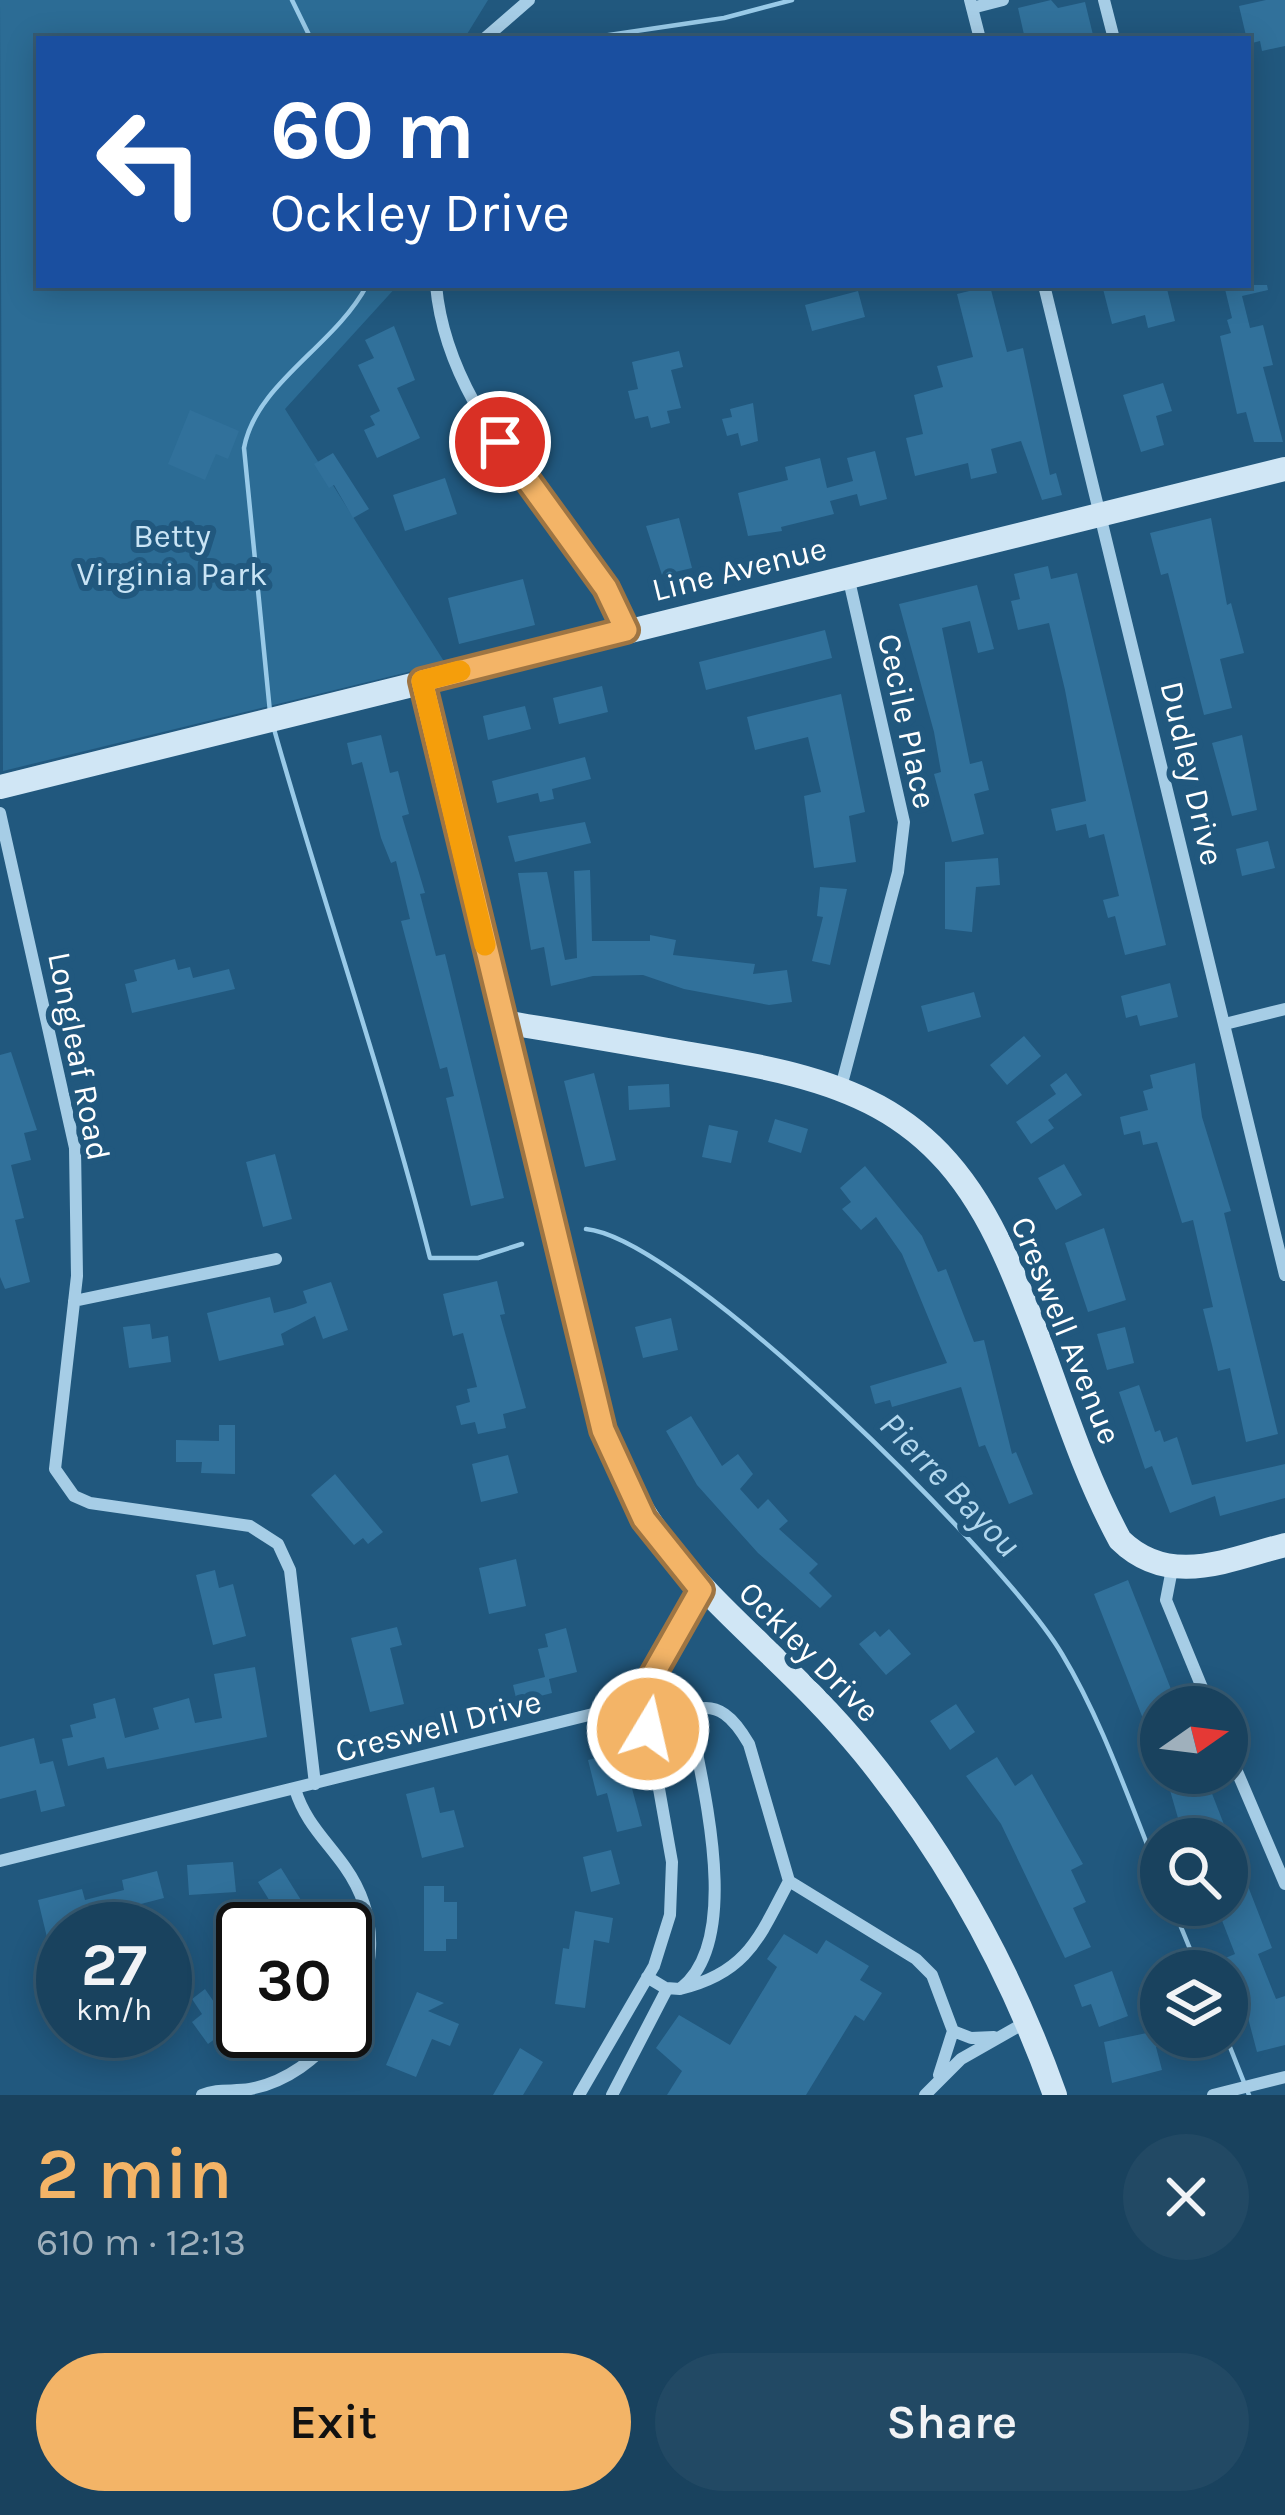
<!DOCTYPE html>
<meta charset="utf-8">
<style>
body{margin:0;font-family:Karla,sans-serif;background:#224964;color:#f1f3f6;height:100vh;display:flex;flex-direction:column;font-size:45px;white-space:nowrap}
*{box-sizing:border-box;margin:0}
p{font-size:39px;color:#9fb0bc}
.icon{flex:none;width:66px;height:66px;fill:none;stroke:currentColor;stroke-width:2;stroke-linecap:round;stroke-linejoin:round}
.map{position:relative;height:2095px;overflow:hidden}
.panel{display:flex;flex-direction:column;background:#19425e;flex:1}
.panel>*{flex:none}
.hud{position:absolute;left:36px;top:36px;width:1215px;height:252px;border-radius:0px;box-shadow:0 6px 30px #0003,0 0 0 3px #375b73;background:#1a4fa0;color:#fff;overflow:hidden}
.needle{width:78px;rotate:76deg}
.buttons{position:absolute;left:1140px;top:1686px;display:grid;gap:24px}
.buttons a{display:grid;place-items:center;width:108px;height:108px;border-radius:50%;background:#19425e;box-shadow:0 6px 30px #0003,0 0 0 3px #375b73;font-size:60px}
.speed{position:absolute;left:36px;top:1902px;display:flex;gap:24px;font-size:60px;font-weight:700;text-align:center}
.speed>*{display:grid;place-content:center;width:156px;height:156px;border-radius:50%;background:#19425e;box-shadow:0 6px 30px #0003,0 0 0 3px #375b73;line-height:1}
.speed small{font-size:30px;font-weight:400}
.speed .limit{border:6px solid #111;border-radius:18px;background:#fff;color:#111}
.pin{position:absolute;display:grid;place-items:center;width:102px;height:102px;color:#fff;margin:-51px;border:6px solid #fff;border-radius:50%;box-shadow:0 3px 12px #0007}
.me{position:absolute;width:132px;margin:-66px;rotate:9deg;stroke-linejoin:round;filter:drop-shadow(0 0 9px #0008)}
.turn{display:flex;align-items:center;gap:42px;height:252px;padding:0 36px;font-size:54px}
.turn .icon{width:156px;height:156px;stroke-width:2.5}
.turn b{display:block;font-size:84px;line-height:102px}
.round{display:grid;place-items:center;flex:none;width:126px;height:126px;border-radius:63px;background:#224964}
.headline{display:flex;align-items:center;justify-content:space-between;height:204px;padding:0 36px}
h1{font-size:72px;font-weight:600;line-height:90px;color:#f3b467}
.cta{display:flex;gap:24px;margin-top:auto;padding:24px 36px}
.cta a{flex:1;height:138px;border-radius:72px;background:#f3b467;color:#111;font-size:48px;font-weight:600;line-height:138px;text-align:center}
.cta a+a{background:#224964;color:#f1f3f6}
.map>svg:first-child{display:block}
</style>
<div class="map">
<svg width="1285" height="2095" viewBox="0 0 1285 2095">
<rect width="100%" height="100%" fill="#21587e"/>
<!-- green -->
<path fill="#2c6c95" d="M0 0H488L464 39H39V285H398L285 409 445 663 3 771Z"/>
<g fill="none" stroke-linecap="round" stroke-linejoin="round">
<!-- stream -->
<path stroke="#99cae8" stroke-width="4.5" d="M292 0 311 39
M582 39 724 18 792 0
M270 712 244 448C256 383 335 346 367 285
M274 729C324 906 385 1080 430 1258H478L522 1244
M586 1229C686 1239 1008 1562 1062 1654 1104 1724 1130 1804 1161 1879
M1172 1905 1199 1971
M1226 2037 1249 2095"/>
</g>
<!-- building -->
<path fill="#31719b" d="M1051 0 1058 8 1085 2 1094 39H1025L1018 8Z
M1266 0H1285V46L1262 51 1260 41 1248 44 1239 6Z
M1102 285H1166L1175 321 1148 328 1145 315 1112 324Z
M1224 285H1267L1268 290 1242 296 1250 328 1263 325 1273 365 1263 367 1283 442H1254L1246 412 1237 414 1220 336 1231 333 1227 320 1232 318Z
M990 286 1007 352 1023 348 1050 475 1056 473 1062 495 1042 500 1021 441 991 449 997 473 971 479 968 463 915 476 906 438 923 434 914 395 943 387 937 366 973 357 957 294Z
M858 291 865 317 812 331 805 305Z
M394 326 415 380 397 388 420 438 377 458 364 430 375 425 370 416 380 411 358 365 374 358 365 340Z
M679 351 683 367 671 370 681 408 667 411 670 423 651 428 648 416 635 419 628 391 638 389 632 362Z
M1163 383 1172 411 1156 416 1164 445 1141 452 1123 395Z
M753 403 758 441 741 446 738 433 727 436 722 419 732 417 730 409Z
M190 410 239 431 228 459 216 454 205 480 168 464Z
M875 451 887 499 860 506 857 494 830 501 834 514 781 527 782 531 748 536 738 493 788 480 785 467 820 458 827 488 853 481 847 458Z
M333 453 369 509 353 518 334 485 329 488 314 464Z
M445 478 457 514 405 531 393 495Z
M679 518 692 568 662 575 646 526Z
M1211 518 1227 605 1231 603 1244 653 1220 659 1232 708 1204 715 1168 573 1161 575 1150 533Z
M1048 566 1051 579 1077 573 1166 945 1125 955 1115 916 1108 918 1103 900 1119 896 1104 834 1089 838 1086 824 1056 831 1051 809 1086 801 1065 690 1049 623 1018 630 1011 601 1020 599 1014 574Z
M523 579 535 625 459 644 448 598Z
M977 585 994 649 978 653 970 621 942 628 970 764 982 761 989 790 974 794 984 834 952 842 934 774 941 772 934 732 899 604Z
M825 630 832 658 706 690 699 662Z
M602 686 608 712 559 724 553 698Z
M841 694 865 812 849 816 856 862 814 868 804 796 821 792 808 737 755 750 747 717Z
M525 706 531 729 488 740 483 716Z
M381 735 390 773 398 771 409 814 402 816 425 893 420 894 436 956 445 954 504 1198 471 1206 446 1098 454 1096 447 1067 440 1069 401 921 410 919 396 861 391 863 381 838 362 762 352 765 347 743Z
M1242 735 1257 810 1232 816 1212 743Z
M585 757 591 779 552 789 554 799 540 802 538 793 497 803 492 781Z
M585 822 591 843 515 862 508 836Z
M1268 841 1275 868 1242 876 1236 849Z
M998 858 1000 885 976 887 972 932 945 929V862Z
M590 870 592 941H650V935L676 940 673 955 755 964 753 974 787 970 792 1002 769 1005 684 989 643 975 593 976 551 986 544 947 531 950 518 873 547 872 565 960 577 958 574 871Z
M820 887 847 889 830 965 812 961 823 917 817 916Z
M175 959 178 970 190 967 193 978 229 969 235 989 132 1013 125 984 137 981 134 970Z
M1170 983 1178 1017 1140 1026 1137 1015 1126 1018 1121 996Z
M974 992 981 1017 928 1032 921 1006Z
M1024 1036 1041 1056 1007 1085 990 1065Z
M11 1052 37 1130 24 1133 31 1160 11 1165 24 1218 15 1220 30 1282 5 1289 0 1277V1055Z
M1195 1063 1202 1117 1231 1211 1224 1213 1278 1434 1246 1442 1230 1368 1218 1371 1212 1345 1203 1309 1213 1307 1193 1220 1182 1223 1157 1142 1143 1145 1140 1131 1124 1135 1120 1117 1148 1110 1143 1091 1153 1088 1150 1075Z
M594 1073 616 1160 585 1167 564 1081Z
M1066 1073 1082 1095 1048 1120 1054 1128 1031 1144 1016 1122 1056 1094 1050 1085Z
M669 1084 670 1107 629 1110 628 1086Z
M775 1119 808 1129 801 1153 768 1142Z
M709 1125 738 1131 731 1163 702 1157Z
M275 1154 292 1219 263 1227 246 1162Z
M1064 1164 1082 1195 1056 1210 1038 1178Z
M865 1166 922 1236 938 1272 946 1269 974 1342 984 1340 1012 1454 1016 1452 1033 1494 1009 1504 985 1445 979 1447 961 1387 892 1407 890 1400 875 1404 870 1386 947 1363 902 1254 876 1217 861 1230 842 1209 851 1202 840 1188Z
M1104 1228 1126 1300 1088 1312 1065 1243Z
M497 1281 505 1314 500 1315 526 1408 503 1414 506 1428 478 1434 475 1422 461 1425 456 1406 470 1402 467 1389 477 1387 463 1333 453 1336 443 1294Z
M331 1282 348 1330 323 1339 315 1316 281 1334 284 1345 219 1361 207 1313 270 1297 274 1313 293 1308 307 1303 303 1291Z
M671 1318 678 1350 643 1358 635 1327Z
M150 1324 152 1339 168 1336 171 1362 129 1368 123 1327Z
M1125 1327 1134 1363 1107 1370 1097 1334Z
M1139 1385 1155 1432 1160 1430 1164 1442 1177 1437 1192 1485 1285 1464V1498L1220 1516 1215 1496 1170 1513 1152 1466 1145 1469 1119 1392Z
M691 1416 722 1466 738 1454 753 1474 740 1489 758 1509 768 1499 788 1521 779 1529 818 1564 809 1573 832 1596 820 1608 758 1553 697 1485 666 1431Z
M219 1425H235V1474L201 1473 202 1462H176V1440L219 1441Z
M508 1455 518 1493 481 1502 472 1464Z
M335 1474 383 1532 368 1544 363 1538 354 1545 311 1495Z
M516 1559 526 1606 489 1614 479 1568Z
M215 1570 219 1588 233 1584 246 1636 213 1645 196 1575Z
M1128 1580 1178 1707H1161L1160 1762 1094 1594Z
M397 1627 402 1645 390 1648 404 1704 370 1712 351 1638Z
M566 1628 577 1672 549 1679 552 1693 517 1702 513 1685 545 1677 538 1649 548 1647 545 1634Z
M889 1629 911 1654 886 1675 859 1644 875 1631 880 1637Z
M255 1667 267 1737 107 1769 104 1757 68 1766 62 1739 73 1737 70 1725 96 1718 93 1704 115 1698 125 1738 159 1729 153 1708 189 1698 195 1723 222 1718 214 1674Z
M956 1704 975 1732 950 1750 930 1721Z
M34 1738 40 1764 53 1761 65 1806 41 1812 36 1790 0 1799V1747Z
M622 1751 642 1826 617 1832 607 1793 597 1796 588 1760Z
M997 1757 1015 1786 1032 1774 1083 1864 1071 1870 1086 1902 1073 1908 1091 1947 1065 1958 1001 1824 966 1776Z
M1165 1773H1204L1272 1948 1258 1954 1276 1999 1285 1996V2045L1257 2052 1242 1995 1238 1997 1223 1959 1235 1954 1216 1905H1227V1839H1184Z
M434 1787 440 1813 454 1810 464 1847 422 1858 406 1794Z
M611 1850 620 1884 591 1892 583 1857Z
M233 1862 236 1892 189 1895 187 1865Z
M281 1868 319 1929H287L258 1882Z
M157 1871 164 1898 114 1911 116 1917 104 1920 106 1929H92L91 1924 63 1929V1946L50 1950 38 1900 82 1889 85 1900 124 1890 122 1880Z
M424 1886H444V1902H457V1939H446V1951H424Z
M575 1911 613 1918 609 1943 594 1940 585 2008 555 2004 563 1948 569 1949Z
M784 1934 817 1954 826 1940 869 1966 860 1980 882 1993 864 2021 855 2015 806 2095H667L682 2071 656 2048 679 2015 730 2045 777 1967 767 1959Z
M1112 1971 1128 2016 1099 2027 1091 2004 1082 2007 1074 1985Z
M205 1989 214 2002 231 1990 243 2007V2018L208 2044 192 2022 202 2014 192 1999Z
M417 1992 444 2003 428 2011 459 2024 450 2046 432 2039 416 2077 386 2065Z
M1161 2030V2046L1156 2047 1162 2070 1112 2083 1104 2042Z
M520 2048 543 2062 523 2095H493Z"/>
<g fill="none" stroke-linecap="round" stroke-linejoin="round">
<!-- street -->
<path stroke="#a6cde6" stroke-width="12" d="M970 0 980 39
M1104 0 1114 39
M972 8 1003 0
M484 39 529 0
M436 285C448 422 569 512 626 630
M1044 285 1285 1275
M0 813 75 1148 77 1276 55 1469 74 1496 90 1503 250 1526 278 1544 290 1570 315 1784
M1225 1024 1285 1009
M841 1087 898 872 904 822 848 576
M74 1301 276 1259
M1172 1569 1166 1600 1210 1707
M1227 1748 1285 1884
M295 1789C305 1822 325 1839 345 1867 381 1918 376 1974 345 2025
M0 1861 613 1709 642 1693
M789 1881 916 1959 932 1975 953 2031 971 2038 994 2037
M666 1988 680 1989C745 1940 701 1781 689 1712 718 1699 735 1720 749 1744L789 1881C759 1938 747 1973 680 1989
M939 2075 953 2031
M202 2095C217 2088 234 2092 250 2089 288 2082 316 2058 341 2031
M579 2095 654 1966 670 1915 672 1862 642 1693 701 1590
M612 2095 667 1989 647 1977
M925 2095 961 2059 1028 2021
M1213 2095 1285 2077"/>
<!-- secondary -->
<path stroke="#d0e6f5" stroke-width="24" d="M422 681 595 1401C642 1571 761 1626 864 1753 947 1855 1011 1971 1055 2095
M0 787 1285 469
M503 1022C566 1032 628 1043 691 1054 841 1079 936 1103 1004 1253 1047 1346 1071 1450 1120 1540 1169 1588 1227 1560 1285 1545"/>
</g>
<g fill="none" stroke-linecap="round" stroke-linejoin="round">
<!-- route casing -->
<g stroke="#9e7543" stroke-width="30">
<path id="route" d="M500 442 606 588 626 630 422 681 603 1430 644 1519 701 1590 642 1694 648 1729"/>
</g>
<!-- route -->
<use href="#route" stroke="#f3b467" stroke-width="21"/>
<!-- slow -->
<path stroke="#f59e0b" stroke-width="21" d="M460 671 422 681 485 945"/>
</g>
<g text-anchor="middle" stroke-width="12" stroke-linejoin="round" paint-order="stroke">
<!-- park labels -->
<g font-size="33" fill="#c9e4f5" stroke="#21587e">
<text x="172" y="547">Betty<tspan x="172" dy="38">Virginia Park</tspan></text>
</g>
<!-- street labels -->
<g font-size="33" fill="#fff" stroke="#21587e">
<text transform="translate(739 568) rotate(-14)" y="12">Line Avenue</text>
<text transform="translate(908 721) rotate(78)" y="12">Cecile Place</text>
<text transform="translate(1193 773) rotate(77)" y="12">Dudley Drive</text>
<text transform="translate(80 1056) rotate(79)" y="12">Longleaf Road</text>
<text transform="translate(1067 1330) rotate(68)" y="12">Creswell Avenue</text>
<text transform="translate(810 1651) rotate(45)" y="12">Ockley Drive</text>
<text transform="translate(438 1725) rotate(-14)" y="12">Creswell Drive</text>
</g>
<!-- water labels -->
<g font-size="36" font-style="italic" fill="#b1d7ee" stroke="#21587e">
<text transform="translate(951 1484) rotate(46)" y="13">Pierre Bayou</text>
</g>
</g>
</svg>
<div class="buttons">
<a><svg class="needle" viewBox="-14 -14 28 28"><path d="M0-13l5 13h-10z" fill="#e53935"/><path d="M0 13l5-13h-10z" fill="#9fb0bc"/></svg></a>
<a><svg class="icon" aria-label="search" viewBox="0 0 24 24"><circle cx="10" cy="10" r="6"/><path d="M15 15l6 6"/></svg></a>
<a><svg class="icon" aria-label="layers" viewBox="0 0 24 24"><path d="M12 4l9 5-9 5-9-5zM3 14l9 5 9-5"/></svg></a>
</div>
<div class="speed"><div>27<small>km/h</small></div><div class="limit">30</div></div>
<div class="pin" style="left:500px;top:442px;background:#d93025"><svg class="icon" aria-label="arrive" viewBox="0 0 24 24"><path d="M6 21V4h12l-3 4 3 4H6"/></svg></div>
<svg class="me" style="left:648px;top:1729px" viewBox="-20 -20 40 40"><circle r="17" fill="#f3b467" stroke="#fff" stroke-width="3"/><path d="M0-11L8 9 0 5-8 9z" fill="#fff"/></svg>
<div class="hud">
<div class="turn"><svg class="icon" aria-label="left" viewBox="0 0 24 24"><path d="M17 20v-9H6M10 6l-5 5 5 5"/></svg><div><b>60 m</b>Ockley Drive</div></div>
</div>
</div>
<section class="panel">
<div class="headline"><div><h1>2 min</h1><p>610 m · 12:13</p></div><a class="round"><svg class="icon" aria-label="close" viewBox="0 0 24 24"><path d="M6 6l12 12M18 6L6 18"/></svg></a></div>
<div class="cta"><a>Exit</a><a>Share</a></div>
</section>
